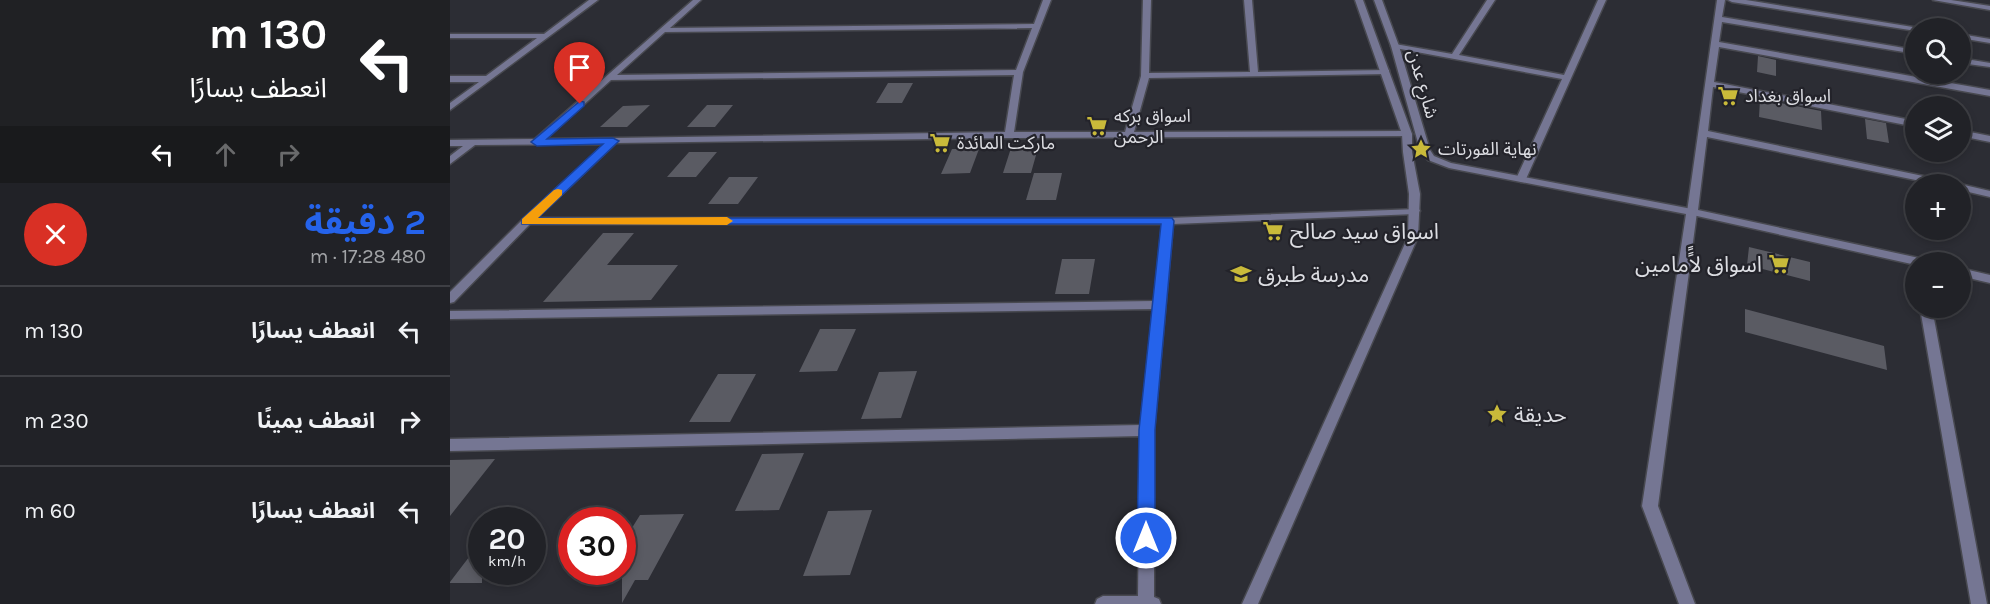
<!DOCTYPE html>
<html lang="ar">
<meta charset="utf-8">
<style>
body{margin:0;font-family:Karla,"Noto Sans Arabic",sans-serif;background:#2d2f33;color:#f1f3f6;direction:rtl;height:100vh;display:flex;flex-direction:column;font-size:22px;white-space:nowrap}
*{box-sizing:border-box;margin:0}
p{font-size:20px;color:#a2a4a7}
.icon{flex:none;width:33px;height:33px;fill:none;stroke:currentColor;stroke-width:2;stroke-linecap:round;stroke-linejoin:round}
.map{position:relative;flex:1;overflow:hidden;direction:ltr}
.panel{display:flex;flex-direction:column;background:#212227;width:450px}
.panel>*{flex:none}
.top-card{background:#202124;color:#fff;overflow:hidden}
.buttons{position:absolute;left:1455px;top:18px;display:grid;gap:12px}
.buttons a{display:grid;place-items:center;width:66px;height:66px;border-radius:50%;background:#212227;box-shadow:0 3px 9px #0003,0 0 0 2px #3e3f44;font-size:30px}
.speed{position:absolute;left:18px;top:507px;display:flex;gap:12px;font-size:30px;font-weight:700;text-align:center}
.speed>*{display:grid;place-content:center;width:78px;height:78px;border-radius:50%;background:#212227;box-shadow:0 3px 9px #0003,0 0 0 2px #3e3f44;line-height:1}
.speed small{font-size:15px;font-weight:400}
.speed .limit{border:9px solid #d22;background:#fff;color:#111}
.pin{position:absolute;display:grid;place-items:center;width:51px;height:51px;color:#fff;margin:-62px -26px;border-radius:50% 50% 50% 0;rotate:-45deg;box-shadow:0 0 6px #0007}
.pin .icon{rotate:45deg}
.me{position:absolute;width:66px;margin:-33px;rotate:0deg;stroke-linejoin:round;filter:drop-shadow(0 0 4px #0008)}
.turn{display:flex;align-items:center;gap:21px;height:126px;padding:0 24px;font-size:27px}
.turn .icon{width:78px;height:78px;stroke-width:2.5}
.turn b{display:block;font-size:42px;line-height:51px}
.lanes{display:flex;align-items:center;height:57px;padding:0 24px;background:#0003;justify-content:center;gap:30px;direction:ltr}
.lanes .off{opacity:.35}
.round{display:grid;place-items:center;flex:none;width:63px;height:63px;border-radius:32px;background:#2d2f33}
.overview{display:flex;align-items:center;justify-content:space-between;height:102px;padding:0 24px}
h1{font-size:36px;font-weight:700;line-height:45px;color:#2563eb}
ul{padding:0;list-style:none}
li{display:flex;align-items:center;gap:18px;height:90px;padding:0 24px;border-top:2px solid #3e3f44}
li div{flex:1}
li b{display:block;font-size:22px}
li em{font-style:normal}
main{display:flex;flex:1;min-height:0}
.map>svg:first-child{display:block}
</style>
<main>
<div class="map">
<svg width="1540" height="604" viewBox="0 0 1540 604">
<rect width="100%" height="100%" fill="#2c2d34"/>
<!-- building -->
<path fill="#5a5b63" d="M1308 56 1326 60V76L1307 72Z
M438 83H463L452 103H426Z
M1310 99 1371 111 1372 130 1309 117Z
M200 105 177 127H150L173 106Z
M257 105H283L265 127H237Z
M1415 119 1436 123 1439 143 1417 139Z
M561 148H588L581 173H553Z
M502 149H529L520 173 491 174Z
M239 152H267L246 177H217Z
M584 173H612L606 200H576Z
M279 177H308L288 204H258Z
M153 233H184L157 265H228L201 300 93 302Z
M1299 247 1360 262V281L1297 265Z
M612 259H645L639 294H605Z
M1295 309 1434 346 1437 370 1295 332Z
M370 329H406L387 371 349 372Z
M467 371 451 418 411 419 429 372Z
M268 374H306L280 422H239Z
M354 453 329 510 285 511 312 454Z
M45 459 0 516V460Z
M422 510 400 575 353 576 378 511Z
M234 514 198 580H185L172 603V544L190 515Z
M32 540V583H0V582Z"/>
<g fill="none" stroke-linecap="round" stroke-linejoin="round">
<!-- minor casing -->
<g stroke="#484950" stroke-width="3">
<path id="minor" d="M139 0H148L0 110V103L29 82H0V76H36L87 38H0V34H94Z
M243 0H251L220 28 584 24 593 0H601L573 72 564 132H675L691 76 693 0H701L699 73 800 72 794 0H802L808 72 939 70V74H936L699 78 684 132 957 131 962 134 960 136 559 138 166 143 87 218H718L969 209 970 211 965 214 723 224 704 430V597L709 599 711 604H645L647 599 653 596H688L690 436 0 451V439L691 425 703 309 0 319V311L704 301 712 224H80L4 302 0 303V292L73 219 155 144 25 145 0 164V156L13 146H0V140L85 139ZM582 28 566 70 167 75 215 32ZM564 75 555 132 96 139 161 80Z
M1037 0H1045L1009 55 1114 75 1148 0H1156L1076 179 1071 182 1066 179 1112 79 945 48 941 46 945 44 1002 54Z
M1267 0H1275L1272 17 1466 50V54L1272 22 1269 42 1540 90V96L1269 47 1264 82 1466 121V127L1263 87 1258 131 1497 181 1502 184H1485L1257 137 1248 210 1469 258 1473 260 1474 262H1466V265L1238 214 1237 212Z
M1278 0H1296L1469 28H1466V31L1282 2Z
M1483 0H1501L1540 6V10Z
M1510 34 1540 39V43L1510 38Z
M1510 58 1540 63V67L1510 63Z
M1510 130 1540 136V142L1510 136Z
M1508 184H1510L1540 191V197L1510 190V184Z
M1510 268 1540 275V283L1510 276Z
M1470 308H1482L1537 604H1521Z"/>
</g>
<!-- tertiary casing -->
<g stroke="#484950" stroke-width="3">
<path id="tertiary" d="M905 0H913L962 134V152L970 194 968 237 808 604H792L958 237 959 194 953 152 952 134Z
M924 0H932L949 46 980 150 984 156 1001 163 1242 209 1247 212 1208 506 1245 604H1229L1192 506 1236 214 999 168 978 160 970 150 941 46Z"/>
</g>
<!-- minor -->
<use href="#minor" fill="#757693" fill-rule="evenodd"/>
<!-- tertiary -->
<use href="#tertiary" fill="#757693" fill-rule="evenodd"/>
</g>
<!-- route -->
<path fill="#2563eb" stroke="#184099" stroke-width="1.5" d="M130 101 134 102V106L97 139 163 138 169 141 88 218H722L724 221 705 430V538L703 544 696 546 690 544 687 538 689 430 711 224H72V219L153 144 87 146 81 142Z"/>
<!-- slow -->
<path fill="#f59e0b" d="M108 189 112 190V195L88 218 277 217 283 221 277 225 72 224V219L104 190Z"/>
<!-- icons -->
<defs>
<g id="supermarket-bare" transform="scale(1.62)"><path d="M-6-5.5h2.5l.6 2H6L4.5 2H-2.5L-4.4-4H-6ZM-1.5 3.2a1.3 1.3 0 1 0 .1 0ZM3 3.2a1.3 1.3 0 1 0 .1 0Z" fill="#c9ba3a" stroke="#23232a" stroke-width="2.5" paint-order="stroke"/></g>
<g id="sight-bare" transform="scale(1.62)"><path d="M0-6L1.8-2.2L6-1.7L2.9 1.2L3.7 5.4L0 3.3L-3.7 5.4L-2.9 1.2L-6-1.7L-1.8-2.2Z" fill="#c9ba3a" stroke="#23232a" stroke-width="2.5" paint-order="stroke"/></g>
<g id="school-bare" transform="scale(1.62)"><path d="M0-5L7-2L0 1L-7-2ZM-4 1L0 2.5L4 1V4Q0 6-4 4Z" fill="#c9ba3a" stroke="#23232a" stroke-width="2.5" paint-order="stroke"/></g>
</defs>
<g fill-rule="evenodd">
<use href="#supermarket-bare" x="1278" y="96"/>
<use href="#supermarket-bare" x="647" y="126"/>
<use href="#supermarket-bare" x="490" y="143"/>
<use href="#sight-bare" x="971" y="149"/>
<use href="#supermarket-bare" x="823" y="231"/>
<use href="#supermarket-bare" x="1329" y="264"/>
<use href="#school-bare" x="791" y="274"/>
<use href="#sight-bare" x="1047" y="414"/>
</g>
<g text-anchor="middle" stroke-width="4.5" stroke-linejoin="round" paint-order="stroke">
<!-- far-street labels -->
<g font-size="18" fill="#dcdde2" stroke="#23232a">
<text transform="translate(973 84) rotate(74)" y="6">شارع عدن</text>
</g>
<!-- far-poi labels -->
<g font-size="18" fill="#dcdde2" stroke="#23232a" text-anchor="start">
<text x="1295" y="102">اسواق بغداد</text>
<text x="664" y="122">اسواق بركه<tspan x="664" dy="21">الرحمن</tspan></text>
<text x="507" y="149">ماركت المائدة</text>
<text x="988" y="155">نهاية الفورتات</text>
</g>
<!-- poi labels -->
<g font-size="22" fill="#dcdde2" stroke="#23232a" text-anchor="start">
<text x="840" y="239">اسواق سيد صالح</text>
<text x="1312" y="272" text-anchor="end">اسواق لاًًمامين</text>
<text x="808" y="282">مدرسة طبرق</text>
<text x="1064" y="422">حديقة</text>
</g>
</g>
</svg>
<div class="buttons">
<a><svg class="icon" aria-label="search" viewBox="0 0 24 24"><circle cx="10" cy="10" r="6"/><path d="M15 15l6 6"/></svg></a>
<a><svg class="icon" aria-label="layers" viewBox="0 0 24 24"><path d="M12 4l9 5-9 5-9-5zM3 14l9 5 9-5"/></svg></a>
<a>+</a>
<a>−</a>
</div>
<div class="speed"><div>20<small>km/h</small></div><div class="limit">30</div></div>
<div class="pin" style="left:130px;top:104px;background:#d93025"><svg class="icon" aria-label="arrive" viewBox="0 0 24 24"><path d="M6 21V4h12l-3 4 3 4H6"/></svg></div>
<svg class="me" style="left:696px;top:538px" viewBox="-20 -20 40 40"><circle r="17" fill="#2563eb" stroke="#fff" stroke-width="3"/><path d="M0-11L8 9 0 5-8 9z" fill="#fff"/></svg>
</div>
<section class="panel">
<div class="top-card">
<div class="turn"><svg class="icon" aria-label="left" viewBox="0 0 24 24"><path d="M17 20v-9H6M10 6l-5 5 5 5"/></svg><div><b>130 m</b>انعطف يسارًا</div></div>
<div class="lanes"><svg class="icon" aria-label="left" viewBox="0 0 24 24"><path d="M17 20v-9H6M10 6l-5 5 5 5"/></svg><svg class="icon off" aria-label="ahead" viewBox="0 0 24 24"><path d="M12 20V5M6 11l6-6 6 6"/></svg><svg class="icon off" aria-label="right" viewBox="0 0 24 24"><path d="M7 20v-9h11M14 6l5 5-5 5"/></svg></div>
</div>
<div class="overview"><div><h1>2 دقيقة</h1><p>480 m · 17:28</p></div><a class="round" style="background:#d93025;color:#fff"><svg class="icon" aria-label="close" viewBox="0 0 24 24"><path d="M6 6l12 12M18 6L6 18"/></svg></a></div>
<ul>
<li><svg class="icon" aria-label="left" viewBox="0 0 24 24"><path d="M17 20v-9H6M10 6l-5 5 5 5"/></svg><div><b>انعطف يسارًا</b></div><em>130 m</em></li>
<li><svg class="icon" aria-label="right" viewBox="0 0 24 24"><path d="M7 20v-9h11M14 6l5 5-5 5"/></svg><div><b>انعطف يمينًا</b></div><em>230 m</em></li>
<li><svg class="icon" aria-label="left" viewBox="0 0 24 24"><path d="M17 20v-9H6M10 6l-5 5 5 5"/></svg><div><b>انعطف يسارًا</b></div><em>60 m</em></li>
</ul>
</section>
</main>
